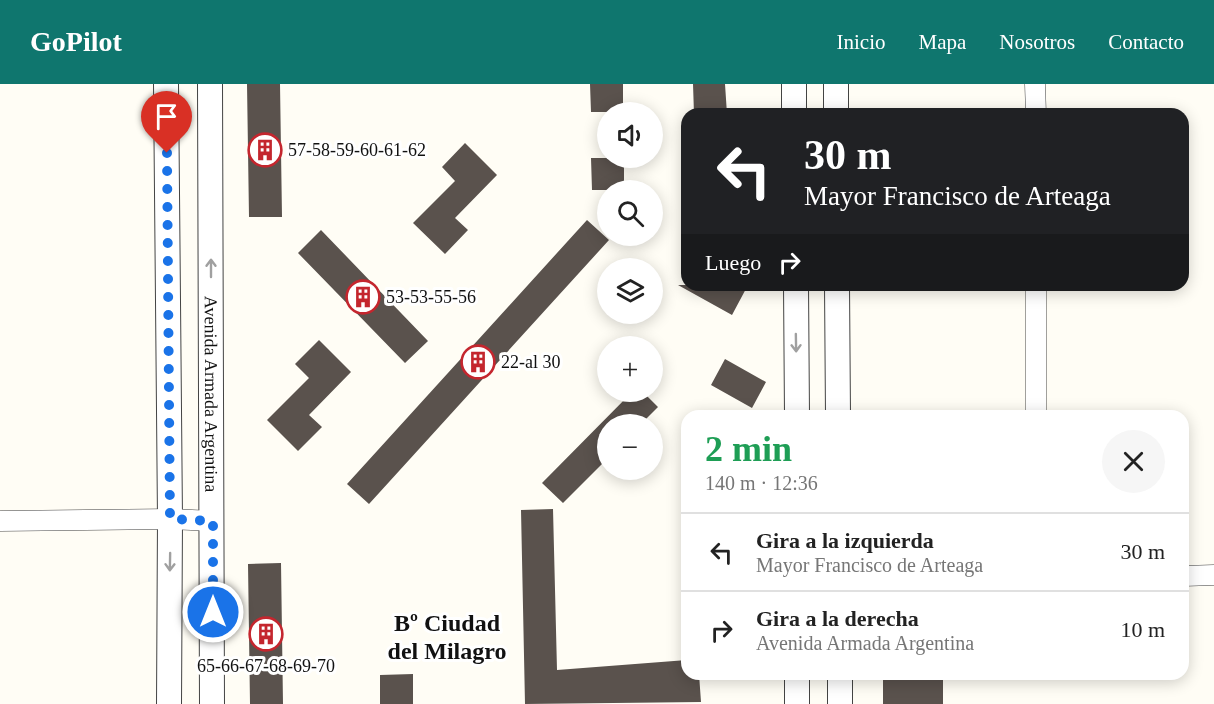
<!DOCTYPE html>
<html lang="es">
<meta charset="utf-8">
<style>
body{margin:0;font-family:"Times New Roman",serif;background:#f6f6f6;color:#222;height:100vh;display:flex;flex-direction:column;font-size:22px;white-space:nowrap}
*{box-sizing:border-box;margin:0}
p{font-size:20px;color:#767676}
.icon{flex:none;width:33px;height:33px;fill:none;stroke:currentColor;stroke-width:2;stroke-linecap:round;stroke-linejoin:round}
.map{position:relative;flex:1;overflow:hidden}
.panel{position:absolute;left:681px;top:326px;width:508px;height:270px;display:flex;flex-direction:column;background:#fff;border-radius:18px;box-shadow:0 3px 15px #0003}
.panel>*{flex:none}
.top-card{position:absolute;left:681px;top:24px;width:508px;height:183px;border-radius:18px;box-shadow:0 3px 15px #0003;background:#202124;color:#fff;overflow:hidden}
.buttons{position:absolute;left:597px;top:18px;display:grid;gap:12px}
.buttons a{display:grid;place-items:center;width:66px;height:66px;border-radius:50%;background:#fff;box-shadow:0 3px 15px #0003;font-size:30px}
.pin{position:absolute;display:grid;place-items:center;width:51px;height:51px;color:#fff;margin:-62px -26px;border-radius:50% 50% 50% 0;rotate:-45deg;box-shadow:0 0 6px #0007}
.pin .icon{rotate:45deg}
.me{position:absolute;width:66px;margin:-33px;rotate:0deg;stroke-linejoin:round;filter:drop-shadow(0 0 4px #0008)}
.turn{display:flex;align-items:center;gap:21px;height:126px;padding:0 24px;font-size:27px}
.turn .icon{width:78px;height:78px;stroke-width:2.5}
.turn b{display:block;font-size:42px;line-height:51px}
.then{display:flex;align-items:center;height:57px;padding:0 24px;background:#0003;gap:12px;font-size:22px}
.round{display:grid;place-items:center;flex:none;width:63px;height:63px;border-radius:32px;background:#f6f6f6}
.headline{display:flex;align-items:center;justify-content:space-between;height:102px;padding:0 24px}
h1{font-size:36px;font-weight:700;line-height:45px;color:#1e9e55}
ul{padding:0;list-style:none}
li{display:flex;align-items:center;gap:18px;height:78px;padding:0 24px;border-top:2px solid #e0e0e0}
li div{flex:1}
li b{display:block;font-size:22px}
li em{font-style:normal}
header{display:flex;align-items:center;gap:36px;box-sizing:border-box;height:84px;padding:0 30px;background:#0f766e;color:#fff}
header strong{font-size:28px}
nav{display:flex;gap:33px;margin-inline-start:auto;font-size:21px}
.map>svg:first-child{display:block}
</style>
<header>
<strong>GoPilot</strong>
<nav><a>Inicio</a><a>Mapa</a><a>Nosotros</a><a>Contacto</a></nav>
</header>
<div class="map">
<svg width="1214" height="620" viewBox="0 0 1214 620">
<rect width="100%" height="100%" fill="#fffdf5"/>
<!-- building -->
<path fill="#5a524d" d="M247 0H280L282 133H249Z
M590 0H623V28H591Z
M693 0H725L727 30H694Z
M465 59 497 91 455 134 468 146 445 170 413 139 455 97 442 83Z
M591 74H624V106H592Z
M587 136 609 156 369 420 347 400Z
M321 146 428 257 405 279 298 169Z
M678 201H748L732 231Z
M319 256 351 288 309 331 322 343 298 367 267 336 309 294 295 280Z
M725 275 766 298 752 324 711 301Z
M632 308H643L658 323 641 340H608V374L563 419 542 399Z
M553 425 557 586 687 576V590H699L701 618 525 620 521 426Z
M281 479 283 620H250L248 480Z
M413 590V620H380V591Z
M883 590H943V620H883Z"/>
<g fill="none" stroke-linecap="round" stroke-linejoin="round">
<!-- minor casing -->
<g stroke="#444" stroke-width="21">
<path id="minor" d="M1035 0 1036 30
M1036 201V332
M0 437 170 435 213 437
M1184 492 1214 491"/>
</g>
<!-- tertiary casing -->
<g stroke="#444" stroke-width="26">
<g id="tertiary">
<path d="M166 0 170 435 169 620"/>
<path id="s1" d="M210 0 212 620"/>
<path d="M794 0V30"/>
<path d="M836 0V30"/>
<path d="M796 201 797 332"/>
<path d="M837 201 838 332"/>
<path d="M840 590V620"/>
<path d="M797 620V590"/>
</g>
</g>
<!-- minor -->
<use href="#minor" stroke="#fff" stroke-width="20"/>
<!-- tertiary -->
<use href="#tertiary" stroke="#fff" stroke-width="24"/>
</g>
<!-- one-way arrows -->
<defs><path id="oneway-shaft" d="M-6 0H5M1.5-3L5.5 0L1.5 3" fill="none" stroke-width="1.6" stroke-linecap="round" stroke-linejoin="round" transform="scale(1.5)"/></defs>
<g stroke="#a0a0a0">
<use href="#oneway-shaft" transform="translate(211 184) rotate(-90)"/>
<use href="#oneway-shaft" transform="translate(796 259) rotate(89)"/>
<use href="#oneway-shaft" transform="translate(170 478) rotate(91)"/>
</g>
<g fill="none" stroke-linecap="round" stroke-linejoin="round">
<!-- route -->
<path stroke="#1a73e8" stroke-width="10" stroke-dasharray="0 18" d="M167 69 170 435 213 437V528"/>
</g>
<!-- icons -->
<defs>
<g id="building-ring" transform="scale(1.725)"><circle r="9.5" fill="#fff" stroke="#c4262e" stroke-width="1.5"/><path d="M-4-6H4V6H1V3H-1V6H-4ZM-2.5-4.3h1.7v1.8h-1.7ZM.8-4.3h1.7v1.8H.8ZM-2.5-1h1.7V.8h-1.7ZM.8-1h1.7V.8H.8Z" fill="#c4262e"/></g>
</defs>
<g fill-rule="evenodd">
<use href="#building-ring" x="265" y="66"/>
<use href="#building-ring" x="363" y="213"/>
<use href="#building-ring" x="478" y="278"/>
<use href="#building-ring" x="266" y="550"/>
</g>
<g text-anchor="middle" stroke-width="6" stroke-linejoin="round" paint-order="stroke">
<!-- poi labels -->
<g font-size="18" fill="#111" stroke="#fff" text-anchor="start">
<text x="288" y="72">57-58-59-60-61-62</text>
<text x="386" y="219">53-53-55-56</text>
<text x="501" y="284">22-al 30</text>
<text x="266" y="588" text-anchor="middle">65-66-67-68-69-70</text>
</g>
<!-- street labels -->
<g font-size="18" fill="#111" stroke="#fff">
<text dy="6" stroke="none"><textPath href="#s1" startOffset="310">Avenida Armada Argentina</textPath></text>
</g>
<!-- district labels -->
<g font-size="24" font-weight="bold" fill="#111" stroke="#fff">
<text x="447" y="547">Bº Ciudad<tspan x="447" dy="28">del Milagro</tspan></text>
</g>
</g>
</svg>
<div class="buttons">
<a><svg class="icon" aria-label="sound" viewBox="0 0 24 24"><path d="M4 9h4l5-4v14l-5-4H4zM17 9q2 3 0 6"/></svg></a>
<a><svg class="icon" aria-label="search" viewBox="0 0 24 24"><circle cx="10" cy="10" r="6"/><path d="M15 15l6 6"/></svg></a>
<a><svg class="icon" aria-label="layers" viewBox="0 0 24 24"><path d="M12 4l9 5-9 5-9-5zM3 14l9 5 9-5"/></svg></a>
<a>+</a>
<a>−</a>
</div>
<div class="pin" style="left:167px;top:69px;background:#d93025"><svg class="icon" aria-label="arrive" viewBox="0 0 24 24"><path d="M6 21V4h12l-3 4 3 4H6"/></svg></div>
<svg class="me" style="left:213px;top:528px" viewBox="-20 -20 40 40"><circle r="17" fill="#1a73e8" stroke="#fff" stroke-width="3"/><path d="M0-11L8 9 0 5-8 9z" fill="#fff"/></svg>
<div class="top-card">
<div class="turn"><svg class="icon" aria-label="left" viewBox="0 0 24 24"><path d="M17 20v-9H6M10 6l-5 5 5 5"/></svg><div><b>30 m</b>Mayor Francisco de Arteaga</div></div>
<div class="then">Luego<svg class="icon" aria-label="right" viewBox="0 0 24 24"><path d="M7 20v-9h11M14 6l5 5-5 5"/></svg></div>
</div>
<section class="panel">
<div class="headline"><div><h1>2 min</h1><p>140 m · 12:36</p></div><a class="round"><svg class="icon" aria-label="close" viewBox="0 0 24 24"><path d="M6 6l12 12M18 6L6 18"/></svg></a></div>
<ul>
<li><svg class="icon" aria-label="left" viewBox="0 0 24 24"><path d="M17 20v-9H6M10 6l-5 5 5 5"/></svg><div><b>Gira a la izquierda</b><p>Mayor Francisco de Arteaga</p></div><em>30 m</em></li>
<li><svg class="icon" aria-label="right" viewBox="0 0 24 24"><path d="M7 20v-9h11M14 6l5 5-5 5"/></svg><div><b>Gira a la derecha</b><p>Avenida Armada Argentina</p></div><em>10 m</em></li>
</ul>
</section>
</div>
